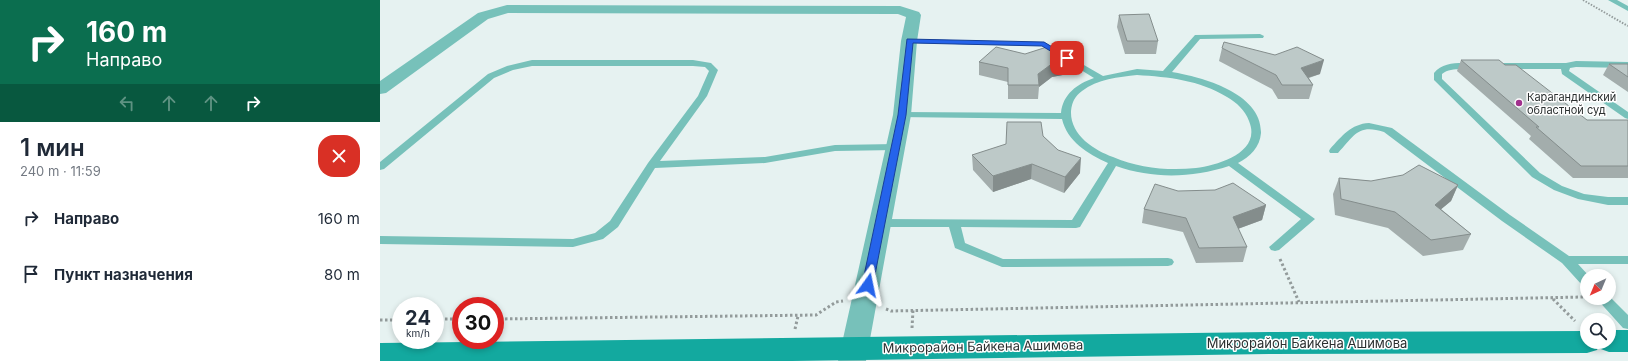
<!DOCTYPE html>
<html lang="ru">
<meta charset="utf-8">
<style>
body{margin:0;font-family:Inter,sans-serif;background:#f2f2f3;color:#1f2937;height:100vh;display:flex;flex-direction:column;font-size:15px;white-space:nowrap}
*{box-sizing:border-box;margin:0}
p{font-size:13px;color:#747a83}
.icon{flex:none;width:22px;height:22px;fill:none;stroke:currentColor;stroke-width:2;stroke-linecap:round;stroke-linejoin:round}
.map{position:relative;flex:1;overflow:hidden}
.panel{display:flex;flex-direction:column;background:#fff;width:380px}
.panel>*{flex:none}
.hud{background:#0b6e4f;color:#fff;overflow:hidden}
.needle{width:26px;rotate:224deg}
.controls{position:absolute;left:1200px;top:269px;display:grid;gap:8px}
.controls a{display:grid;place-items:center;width:36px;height:36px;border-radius:50%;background:#fff;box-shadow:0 2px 6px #0003;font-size:20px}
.speed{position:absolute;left:12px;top:297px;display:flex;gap:8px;font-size:20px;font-weight:700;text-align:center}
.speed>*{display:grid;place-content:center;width:52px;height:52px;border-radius:50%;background:#fff;box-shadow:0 2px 6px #0003;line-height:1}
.speed small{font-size:10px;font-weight:400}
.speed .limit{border:6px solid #d22;background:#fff;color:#111}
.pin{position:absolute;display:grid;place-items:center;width:34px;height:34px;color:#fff;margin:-17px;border-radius:8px;box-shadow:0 2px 6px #0006}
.me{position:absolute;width:44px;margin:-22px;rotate:12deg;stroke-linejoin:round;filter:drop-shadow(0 0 3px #0008)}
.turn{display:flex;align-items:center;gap:14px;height:84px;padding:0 20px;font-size:18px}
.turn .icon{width:52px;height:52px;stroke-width:2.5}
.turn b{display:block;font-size:28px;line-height:34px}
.lanes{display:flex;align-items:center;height:38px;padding:0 20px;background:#0003;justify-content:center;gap:20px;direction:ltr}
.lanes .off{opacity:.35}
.round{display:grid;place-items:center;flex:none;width:42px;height:42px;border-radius:16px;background:#f2f2f3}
.head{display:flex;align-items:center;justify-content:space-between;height:68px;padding:0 20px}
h1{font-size:24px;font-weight:600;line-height:30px}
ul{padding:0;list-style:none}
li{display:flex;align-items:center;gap:12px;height:56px;padding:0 20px}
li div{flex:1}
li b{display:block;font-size:15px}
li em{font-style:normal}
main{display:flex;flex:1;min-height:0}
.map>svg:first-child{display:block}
</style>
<main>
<section class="panel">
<div class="hud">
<div class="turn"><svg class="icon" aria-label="right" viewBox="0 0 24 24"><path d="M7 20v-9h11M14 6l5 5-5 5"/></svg><div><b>160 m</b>Направо</div></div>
<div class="lanes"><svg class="icon off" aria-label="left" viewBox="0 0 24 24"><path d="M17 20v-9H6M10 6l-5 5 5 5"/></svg><svg class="icon off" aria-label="ahead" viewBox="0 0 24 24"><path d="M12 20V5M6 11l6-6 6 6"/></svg><svg class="icon off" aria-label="ahead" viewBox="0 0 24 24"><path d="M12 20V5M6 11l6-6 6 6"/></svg><svg class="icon" aria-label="right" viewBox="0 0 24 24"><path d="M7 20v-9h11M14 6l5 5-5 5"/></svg></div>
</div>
<div class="head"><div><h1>1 мин</h1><p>240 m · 11:59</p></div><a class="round" style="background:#d93025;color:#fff"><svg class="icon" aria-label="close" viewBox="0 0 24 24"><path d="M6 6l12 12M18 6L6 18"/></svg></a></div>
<ul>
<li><svg class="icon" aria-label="right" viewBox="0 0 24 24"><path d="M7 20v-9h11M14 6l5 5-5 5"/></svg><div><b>Направо</b></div><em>160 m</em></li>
<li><svg class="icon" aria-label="arrive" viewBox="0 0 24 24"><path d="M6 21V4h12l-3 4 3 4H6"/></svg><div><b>Пункт назначения</b></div><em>80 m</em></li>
</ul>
</section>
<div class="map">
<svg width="1248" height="361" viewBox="0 0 1248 361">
<rect width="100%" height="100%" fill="#e6f2f1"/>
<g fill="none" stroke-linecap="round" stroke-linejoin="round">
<!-- path-far1 -->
<path stroke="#939b9b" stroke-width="2" stroke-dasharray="1.5 1.5" stroke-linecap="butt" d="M1203 0 1248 26"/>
<!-- path -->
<path stroke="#939b9b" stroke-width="3" stroke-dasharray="2.5 2.5" stroke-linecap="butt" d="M900 259 919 302
M1173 299 1195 321
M506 309 511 311 1203 297
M55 319H81
M115 319 436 315 456 302 463 301
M0 320H21
M532 328 533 310
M415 329 418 316"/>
<!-- lane -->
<path fill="#77c1ba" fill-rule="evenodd" d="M1228 0H1237L1248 6V11Z
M880 34 884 36 883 38 820 39 792 72C822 77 882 93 881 133 880 147 870 157 858 163L935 219 899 250 895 251 891 250 889 247 921 219 849 166C812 178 773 179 736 166L700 227 696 228 581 227 585 243 623 259 788 258 792 259 794 262 792 265 788 266 622 267 575 248 569 227H501L497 226 495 223 497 220 501 219 692 220 728 163C708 154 687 141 682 119L519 117 517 115 519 113 522 112 681 113C683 94 697 84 714 78L662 46 529 43 525 41 526 39 664 42 723 76 757 69 783 71 815 35ZM757 75C789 77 819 80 847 97 857 103 865 110 869 121 882 152 839 165 816 168 788 171 759 168 733 157 714 150 690 135 691 111 692 102 695 96 702 91 717 79 739 77 757 75Z
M152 60H313L331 63 338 70 327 96 280 161 385 157 455 145 516 144 521 147 516 150 455 151 385 163 275 168 238 227 223 239 193 247 0 244V236L193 239 215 233 230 221 268 163 318 96 329 71 325 67 313 66H152L133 70 114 78 4 169 0 170V162L108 74 127 66Z
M1196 61 1248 62V68L1196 67 1190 68 1189 71 1248 112V119L1245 118 1182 74 1181 69H1124L1120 66 1124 63H1186Z
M1083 63H1092L1096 66C1089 73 1073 65 1062 74V79L1160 173 1182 186 1204 194 1228 197H1248V205H1228L1198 199 1174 190 1152 177 1054 80V73C1061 64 1072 63 1083 63Z
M989 123 1012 128 1130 215 1189 256H1248V264H1198L1209 276H1207V287L1202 285 1182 263 1122 221 1004 132C978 124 975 135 958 153H950L949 151 950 149C962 136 971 124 989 123Z
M1229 296 1248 315V329L1243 328 1216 298H1229Z"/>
<!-- street -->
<path fill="#77c1ba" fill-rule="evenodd" d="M127 5 520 6 539 12 541 15 537 41 531 115 486 361H458L513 115 521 41 526 17 518 14 128 13 108 19 6 93 0 94V81L98 13Z"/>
<!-- secondary -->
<path fill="#13a99f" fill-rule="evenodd" d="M1229 330H1248V352H1229L1218 348 1217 350 1207 353 889 354 412 361H0V343L889 332 1207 331V342H1229Z"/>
</g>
<!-- wall -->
<path fill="#a3adac" d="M739 15 778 41 776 54H745L737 27Z
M842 48 940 74 929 78 933 85 929 99H898L892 89 839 61Z
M645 54 689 60 688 74 672 77 659 87 658 99H628V82L599 75V62Z
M1081 60 1207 120H1248V178H1193L1149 139 1151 136 1077 71Z
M1229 64H1248V92L1223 75Z
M663 136 700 173 684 193 651 179 613 192 593 170 592 155Z
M959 178 991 181 1078 185 1071 201 1061 209 1091 234 1083 250 1043 256 1008 228 955 215 953 194Z
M798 191 886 205 882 220 858 229 867 247 863 262 816 263 803 232 762 223 764 209Z"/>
<!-- shaded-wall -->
<path fill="#848d8c" d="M689 60 688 74 672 77 659 87 658 74 673 63Z
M944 60 940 74 917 81 921 68Z
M701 158 700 173 684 193 685 177Z
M652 164 651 179 613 192V176Z
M1078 185 1071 201 1047 221 1055 205Z
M886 205 882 220 849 232 853 217Z"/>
<!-- building -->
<path fill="#bdc9c8" stroke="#848d8c" d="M769 14 778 41H747L739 15Z
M844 42 895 55 917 47 944 60 921 68 933 85H902L896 75 842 48Z
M670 46 689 60 673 63 658 74 659 85H628V68L599 62 616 47 645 54Z
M1081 60H1119L1125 65H1136L1207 120H1248V166H1201L1156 127H1159Z
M1229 64H1248V77Z
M627 122H661L663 136 678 150 701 158 685 177 652 164 613 176 592 155 626 144Z
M1039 165 1078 185 1055 205 1091 234 1051 240 1015 212 961 199 959 178 991 181 1023 175Z
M853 183 886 205 853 217 867 247 819 248 806 218 764 209 775 184 798 191 835 190Z"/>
<!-- route -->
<path fill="#2563eb" stroke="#184099" d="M527 39 664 42 690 58 684 59 662 46 533 43 526 115 493 285 492 288H484L482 285 518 115Z"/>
<!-- markers -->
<circle fill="#a1308d" stroke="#fff" stroke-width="1.5" cx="1139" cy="103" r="4"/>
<g text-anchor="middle" stroke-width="3" stroke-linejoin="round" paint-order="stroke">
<!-- poi labels -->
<g font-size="11" fill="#2b3030" stroke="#fff" text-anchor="start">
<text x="1147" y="101">Карагандинский<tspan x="1147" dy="13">областной суд</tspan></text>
</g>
<!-- near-street labels -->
<g font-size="13" fill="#2b3030" stroke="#fff">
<text x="927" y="348">Микрорайон Байкена Ашимова</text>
<text transform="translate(603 346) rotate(-1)" y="5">Микрорайон Байкена Ашимова</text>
</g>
</g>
</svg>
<div class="controls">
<a><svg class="needle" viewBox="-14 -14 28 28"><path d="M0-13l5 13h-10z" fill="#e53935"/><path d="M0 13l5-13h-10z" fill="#747a83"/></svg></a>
<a><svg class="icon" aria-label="search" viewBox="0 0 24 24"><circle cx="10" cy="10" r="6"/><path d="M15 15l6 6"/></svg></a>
</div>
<div class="speed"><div>24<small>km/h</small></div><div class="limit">30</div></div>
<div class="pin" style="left:687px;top:58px;background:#d93025"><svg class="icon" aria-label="arrive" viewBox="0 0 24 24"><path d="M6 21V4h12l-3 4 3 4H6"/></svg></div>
<svg class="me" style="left:488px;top:285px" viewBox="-20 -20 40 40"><path d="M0-17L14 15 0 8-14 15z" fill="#2563eb" stroke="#fff" stroke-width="4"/></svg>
</div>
</main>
